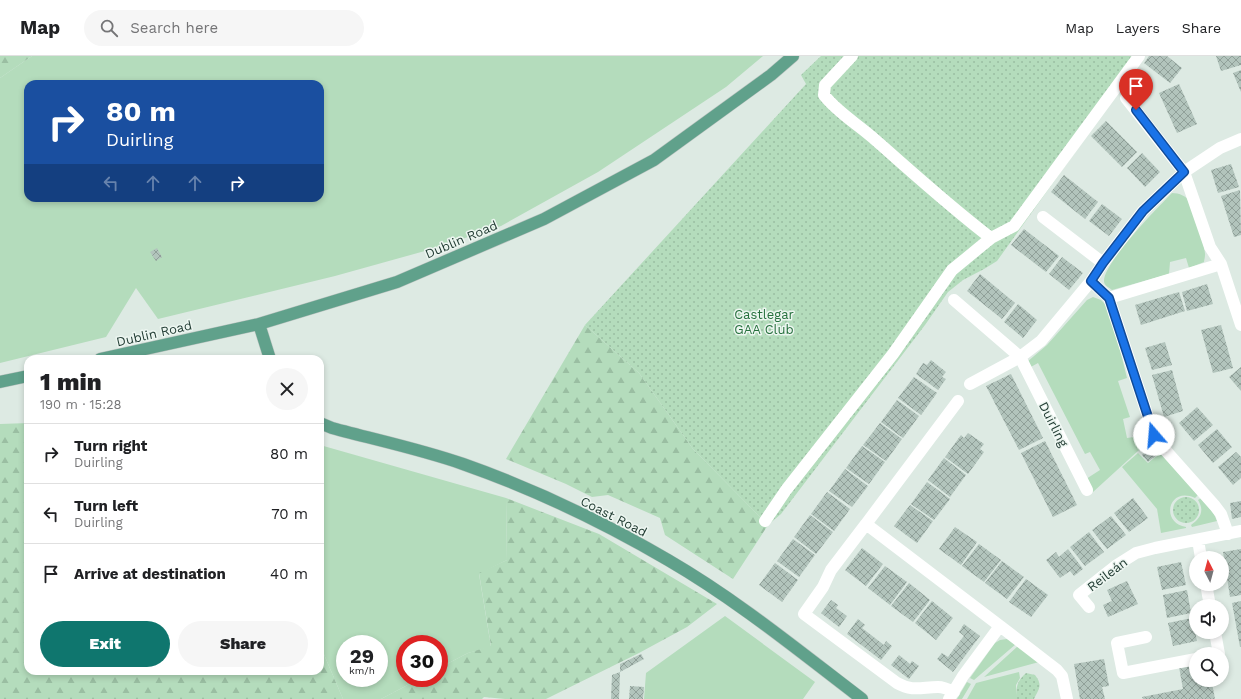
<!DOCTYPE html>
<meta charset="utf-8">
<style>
body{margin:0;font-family:"Work Sans",sans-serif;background:#f6f6f6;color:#202124;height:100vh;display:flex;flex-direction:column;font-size:15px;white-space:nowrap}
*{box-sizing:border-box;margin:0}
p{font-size:13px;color:#757577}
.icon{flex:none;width:22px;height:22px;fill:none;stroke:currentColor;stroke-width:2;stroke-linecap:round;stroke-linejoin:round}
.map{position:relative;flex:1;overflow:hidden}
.details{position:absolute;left:24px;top:299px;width:300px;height:320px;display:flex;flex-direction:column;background:#fff;border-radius:12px;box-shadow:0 2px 6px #0003}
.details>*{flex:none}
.banner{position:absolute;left:24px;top:24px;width:300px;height:122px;border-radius:12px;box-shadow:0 2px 6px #0003;background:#1a4fa0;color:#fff;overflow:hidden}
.needle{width:26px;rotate:354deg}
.fabs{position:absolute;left:1189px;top:495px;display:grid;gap:8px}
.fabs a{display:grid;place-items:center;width:40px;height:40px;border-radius:50%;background:#fff;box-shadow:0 2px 6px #0003;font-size:20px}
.speed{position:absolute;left:336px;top:579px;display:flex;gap:8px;font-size:20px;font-weight:700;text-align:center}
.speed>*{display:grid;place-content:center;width:52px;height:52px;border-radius:50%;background:#fff;box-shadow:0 2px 6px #0003;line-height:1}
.speed small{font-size:10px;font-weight:400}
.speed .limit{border:6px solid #d22;background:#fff;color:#111}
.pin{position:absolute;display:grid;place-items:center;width:34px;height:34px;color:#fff;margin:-41px -17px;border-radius:50% 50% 50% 0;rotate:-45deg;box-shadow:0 0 4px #0007}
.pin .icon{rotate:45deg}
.me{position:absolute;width:44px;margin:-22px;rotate:342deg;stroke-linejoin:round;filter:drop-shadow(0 0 3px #0008)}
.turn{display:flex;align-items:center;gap:14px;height:84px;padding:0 16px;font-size:18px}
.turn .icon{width:52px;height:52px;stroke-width:2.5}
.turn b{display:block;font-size:28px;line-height:34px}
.lanes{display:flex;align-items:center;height:38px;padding:0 16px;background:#0003;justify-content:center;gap:20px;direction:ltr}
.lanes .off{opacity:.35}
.round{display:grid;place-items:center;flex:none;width:42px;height:42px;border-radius:21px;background:#f6f6f6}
.head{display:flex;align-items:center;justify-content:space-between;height:68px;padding:0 16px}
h1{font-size:24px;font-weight:800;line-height:30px}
.button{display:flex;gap:8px;margin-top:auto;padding:8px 16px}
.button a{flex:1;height:46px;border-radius:24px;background:#0f766e;color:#fff;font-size:16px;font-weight:800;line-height:46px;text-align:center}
.button a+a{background:#f6f6f6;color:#202124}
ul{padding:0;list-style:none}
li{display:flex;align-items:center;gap:12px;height:60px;padding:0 16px;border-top:1px solid #e0e0e0}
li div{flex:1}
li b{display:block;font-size:15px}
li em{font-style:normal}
header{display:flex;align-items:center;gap:24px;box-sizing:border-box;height:56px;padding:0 20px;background:#fff;border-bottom:1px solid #e0e0e0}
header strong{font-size:19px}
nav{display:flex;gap:22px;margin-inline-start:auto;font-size:14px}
.search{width:280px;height:36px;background:#f6f6f6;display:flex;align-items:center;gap:10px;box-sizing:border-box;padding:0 14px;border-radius:22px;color:#757577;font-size:15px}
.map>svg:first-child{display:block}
</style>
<header>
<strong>Map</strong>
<div class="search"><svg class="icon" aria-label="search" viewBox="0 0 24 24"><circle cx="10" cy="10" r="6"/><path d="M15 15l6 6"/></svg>Search here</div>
<nav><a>Map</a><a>Layers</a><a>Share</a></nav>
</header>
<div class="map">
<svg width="1241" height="643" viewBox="0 0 1241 643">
<defs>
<pattern id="forest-firs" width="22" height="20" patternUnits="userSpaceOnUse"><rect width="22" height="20" fill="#b4dcbc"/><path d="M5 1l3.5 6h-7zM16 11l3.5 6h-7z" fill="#9abea2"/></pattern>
<pattern id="park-dots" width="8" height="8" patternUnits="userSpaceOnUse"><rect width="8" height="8" fill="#b4dcbc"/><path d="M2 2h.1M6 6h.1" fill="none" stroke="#9abea2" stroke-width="1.8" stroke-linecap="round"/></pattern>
<pattern id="building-cross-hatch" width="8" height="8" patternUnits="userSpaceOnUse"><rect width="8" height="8" fill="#b2c4bc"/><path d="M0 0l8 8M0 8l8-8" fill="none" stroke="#90a099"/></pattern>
</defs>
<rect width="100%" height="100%" fill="#ddeae3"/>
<!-- grass -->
<path fill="#b4dcbc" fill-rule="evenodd" d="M32 0H763L726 31 598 116 501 170 432 193 335 220 158 263 136 232 106 281 0 307V22ZM28 28H320V142H28Z
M1172 137C1179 137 1187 140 1191 147 1194 153 1206 193 1205 199 1205 202 1204 204 1204 206L1189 212 1186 202 1170 206 1169 218 1112 234C1109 231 1104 230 1104 225 1103 208 1158 151 1172 137Z
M1093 241 1101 244 1106 249 1115 274 1127 322 1118 325 1130 361 1123 363 1127 382 1147 379 1150 384 1093 436 1086 423 1100 414 1090 396 1085 398 1038 307 1029 312 1027 306 1047 289 1087 244Z
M320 389 506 442 507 504 479 518 491 591 468 597 439 612V588H405V622H421L381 643H343L320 589ZM345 588H379V622H345Z
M1138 397 1148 407 1160 397 1198 439 1195 442C1168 430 1160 467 1186 471V472L1161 477 1157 453 1122 411Z
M1201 442 1214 458 1217 465 1192 471 1191 469C1200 463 1205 455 1198 444Z
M725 560 815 626 803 643H644L646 617Z
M1007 583 1016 588 974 624 970 622 995 587 1000 584Z
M1018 590 1039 606 984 621Z
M1019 616 1020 622 1016 629V643H967L976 627Z
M967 626 971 628 962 643H957Z"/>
<!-- forest -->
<path fill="url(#forest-firs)" d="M0 0H32L0 22Z
M585 269 639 317 693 393 768 469 733 523 665 479 660 462 608 439 592 441 566 428 506 403Z
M28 367V615H320V589L343 643H0V368Z
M506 442 599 478 717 548 687 571 639 597 546 643H505L484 641 482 643H381L421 622H439V612L468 597 491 590 479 517 507 504Z"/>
<!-- park -->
<path fill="url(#park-dots)" d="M821 0H1144L997 205 984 213 963 224 948 236 925 269 781 458 768 469 693 393 639 317 585 269 806 28 801 19Z
M1173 454a13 13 0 1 1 26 0a13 13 0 1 1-26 0Z
M1026 617 1035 619C1043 629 1039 633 1034 643H1016C1016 631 1017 625 1026 617Z"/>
<!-- building -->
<path fill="url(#building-cross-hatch)" d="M1149 0H1167L1182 12 1170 27 1144 7Z
M1216 0H1241V9L1221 15Z
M1241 14V36L1233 17Z
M1179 28 1197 68 1177 77 1159 37Z
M1106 65 1137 96 1122 111 1091 80Z
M1142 97 1160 116 1145 131 1127 112Z
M1231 108 1239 131 1218 137 1211 114Z
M1064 119 1098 146 1085 163 1051 136Z
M1240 134 1241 179 1234 181 1221 140Z
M1102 148 1122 163 1109 180 1089 165Z
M1024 173 1059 200 1046 216 1011 189Z
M157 192 162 201 156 205 150 196Z
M1062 201 1083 217 1069 234 1049 218Z
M980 218 1015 247 1002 263 967 235Z
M1207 228 1213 248 1187 255 1182 236Z
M1179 236 1185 255 1141 269 1135 249Z
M1018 248 1037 264 1023 282 1004 266Z
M1221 269 1233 312 1213 317 1201 274Z
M1165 286 1172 309 1152 314 1145 292Z
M931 304 946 316 942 321 946 323 938 334 916 318 923 307 927 309Z
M1241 311V335L1229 321Z
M1172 314 1183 355 1164 361 1152 319Z
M1011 318 1043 382 1019 394 986 330Z
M914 321 937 337 921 359 898 342Z
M897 344 919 360 903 382 881 366Z
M1197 351 1213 369 1194 385 1179 367Z
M880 367 902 383 886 405 863 389Z
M1217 373 1232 391 1213 407 1198 389Z
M968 377 984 388 980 393 984 396 968 418 945 401 961 379 964 382Z
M1045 385 1077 449 1053 461 1021 397Z
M862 390 885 406 869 428 846 412Z
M1152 390 1159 397 1148 406 1142 399Z
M1236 396 1241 401V422L1233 429 1218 411Z
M944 402 966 419 950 441 928 424Z
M845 413 868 430 852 451 829 435Z
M927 426 950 443 934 464 911 448Z
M827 436 850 453 834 475 811 458Z
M1133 442 1148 462 1129 476 1114 457Z
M1241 445V461L1232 463 1230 447Z
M910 449 933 465 917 487 894 470Z
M810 459 833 476 816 498 794 481Z
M1111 460 1126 479 1107 493 1092 474Z
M955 471 977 486 961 509 939 493Z
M1089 476 1104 496 1085 510 1070 491Z
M793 483 815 499 799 521 777 505Z
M979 488 1001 504 984 526 962 510Z
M862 492 883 508 866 530 845 514Z
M1068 493 1083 513 1074 520 1070 515 1060 522 1046 504 1056 496 1059 501Z
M1241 493V539L1230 541 1223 496Z
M1002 505 1024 521 1007 543 985 527Z
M1181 506 1186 529 1162 534 1157 511Z
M775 507 798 524 782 546 759 529Z
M885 510 907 526 890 549 868 532Z
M1026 523 1048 539 1031 561 1009 546Z
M1127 525 1138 548 1108 561 1103 549 1112 545 1107 534Z
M909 527 930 544 913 566 891 550Z
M1187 534 1191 557 1167 562 1163 539Z
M831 544 838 549 836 552 847 560 839 571 821 557Z
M932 545 953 562 936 584 915 567Z
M1241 545V591H1240L1232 547Z
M1192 562 1197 585 1173 590 1168 567Z
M858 563 865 569 862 572 884 589 886 585 892 590 881 604 847 578Z
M964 568 980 580 953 616 937 603 942 597 948 601 956 590 964 580 959 576Z
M641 598 644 603 620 616V608Z
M899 599 910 608 912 605 919 610 909 623 891 609Z
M1104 603 1109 630 1102 631 1105 643H1080L1074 608Z
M1196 608V624H1206L1207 628 1212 627 1215 643H1143L1142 641 1183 633 1179 611Z
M620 616 619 643H611L612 619Z
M630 630 644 631 643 643H629Z"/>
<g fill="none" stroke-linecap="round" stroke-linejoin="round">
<!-- major casing -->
<g stroke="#bcc4c1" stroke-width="13">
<path id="major" d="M259 268 270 303
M100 303 259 268 397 226 544 163 654 104 771 19 793 0
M0 326 28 320
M320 367 332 372C376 384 420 393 463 408 534 433 603 466 668 504 737 544 799 595 862 643"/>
</g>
<!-- minor -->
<path stroke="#fff" stroke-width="12" d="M852 0 825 29 824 39C837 56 856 67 872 81 911 115 949 150 991 182L1014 170 1139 0
M1126 42 1184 116 1210 191 1221 208 1241 269
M1043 161 1103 207
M1091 225 1109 242 1154 379
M1109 242 1221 208
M954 244 1020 301 1087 434
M970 328 1020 301 1041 285 1091 225 1103 207 1143 155 1184 116 1220 92 1241 83
M1159 387 1215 450 1221 458 1228 478
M765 465 786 434 893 298 952 214 991 182
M866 468 958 345
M1198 484 1201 502
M1206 528 1210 550
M1089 551 1079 539 1117 509 1136 497 1155 492 1241 475
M1215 576 1219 598
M1146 581 1117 587 1123 617 1196 603
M954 636C948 633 944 631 938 631 922 631 913 636 897 627L804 558 823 531 831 514 866 468 1000 570
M949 643 963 620 1000 570 1057 614 1062 620 1067 643"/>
<!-- major -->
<use href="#major" stroke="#60a18b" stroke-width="12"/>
</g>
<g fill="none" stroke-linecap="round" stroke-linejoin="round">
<!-- route casing -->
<g stroke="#114b97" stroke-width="10">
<path id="route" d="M1136 54 1184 116 1143 155 1103 207 1091 225 1109 242 1154 379"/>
</g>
<!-- route -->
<use href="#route" stroke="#1a73e8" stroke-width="7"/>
</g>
<g text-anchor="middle" stroke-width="3" stroke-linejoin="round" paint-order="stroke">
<!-- street labels -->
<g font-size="13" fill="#1e3930" stroke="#edf6f1">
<text transform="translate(461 183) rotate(-23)" y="5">Dublin Road</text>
<text transform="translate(154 277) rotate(-13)" y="5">Dublin Road</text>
<text transform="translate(1054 368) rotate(63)" y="5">Duirling</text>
<text transform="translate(614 460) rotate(27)" y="5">Coast Road</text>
<text transform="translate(1107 518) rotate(-37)" y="5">Reileán</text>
</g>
<!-- park labels -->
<g font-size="13" fill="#27713e" stroke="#edf6f1">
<text x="764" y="263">Castlegar<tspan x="764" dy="15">GAA Club</tspan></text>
</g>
</g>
</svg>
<div class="fabs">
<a><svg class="needle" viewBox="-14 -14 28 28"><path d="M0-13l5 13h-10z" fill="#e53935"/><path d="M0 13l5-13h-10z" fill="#757577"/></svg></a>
<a><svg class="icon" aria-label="sound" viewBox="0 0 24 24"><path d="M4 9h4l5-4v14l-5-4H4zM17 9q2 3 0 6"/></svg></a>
<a><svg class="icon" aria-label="search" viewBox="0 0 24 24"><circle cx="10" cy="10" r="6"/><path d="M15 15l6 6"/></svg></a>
</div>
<div class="speed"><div>29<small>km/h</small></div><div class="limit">30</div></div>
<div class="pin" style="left:1136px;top:54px;background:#d93025"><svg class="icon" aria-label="arrive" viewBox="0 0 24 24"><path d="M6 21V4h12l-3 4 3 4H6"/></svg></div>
<svg class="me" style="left:1154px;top:379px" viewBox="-20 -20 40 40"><circle r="19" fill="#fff"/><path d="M0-13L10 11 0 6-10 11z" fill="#1a73e8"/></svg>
<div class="banner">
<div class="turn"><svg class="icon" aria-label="right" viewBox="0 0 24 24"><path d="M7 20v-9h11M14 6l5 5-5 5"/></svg><div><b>80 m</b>Duirling</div></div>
<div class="lanes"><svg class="icon off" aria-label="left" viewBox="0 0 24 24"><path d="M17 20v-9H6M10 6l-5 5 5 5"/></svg><svg class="icon off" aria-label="ahead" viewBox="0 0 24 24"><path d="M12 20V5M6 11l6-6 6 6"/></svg><svg class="icon off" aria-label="ahead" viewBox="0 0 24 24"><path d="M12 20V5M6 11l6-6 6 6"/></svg><svg class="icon" aria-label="right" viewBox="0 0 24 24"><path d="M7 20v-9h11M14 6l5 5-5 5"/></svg></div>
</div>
<section class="details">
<div class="head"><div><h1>1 min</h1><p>190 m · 15:28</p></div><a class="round"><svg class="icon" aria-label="close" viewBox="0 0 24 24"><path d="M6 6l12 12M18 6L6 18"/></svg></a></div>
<ul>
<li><svg class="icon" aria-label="right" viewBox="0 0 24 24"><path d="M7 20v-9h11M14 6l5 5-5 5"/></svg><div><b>Turn right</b><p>Duirling</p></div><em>80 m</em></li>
<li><svg class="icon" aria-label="left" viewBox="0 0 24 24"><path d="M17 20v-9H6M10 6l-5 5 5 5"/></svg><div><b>Turn left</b><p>Duirling</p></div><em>70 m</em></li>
<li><svg class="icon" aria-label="arrive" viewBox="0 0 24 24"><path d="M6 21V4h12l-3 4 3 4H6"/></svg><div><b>Arrive at destination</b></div><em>40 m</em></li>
</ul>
<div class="button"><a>Exit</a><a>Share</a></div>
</section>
</div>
